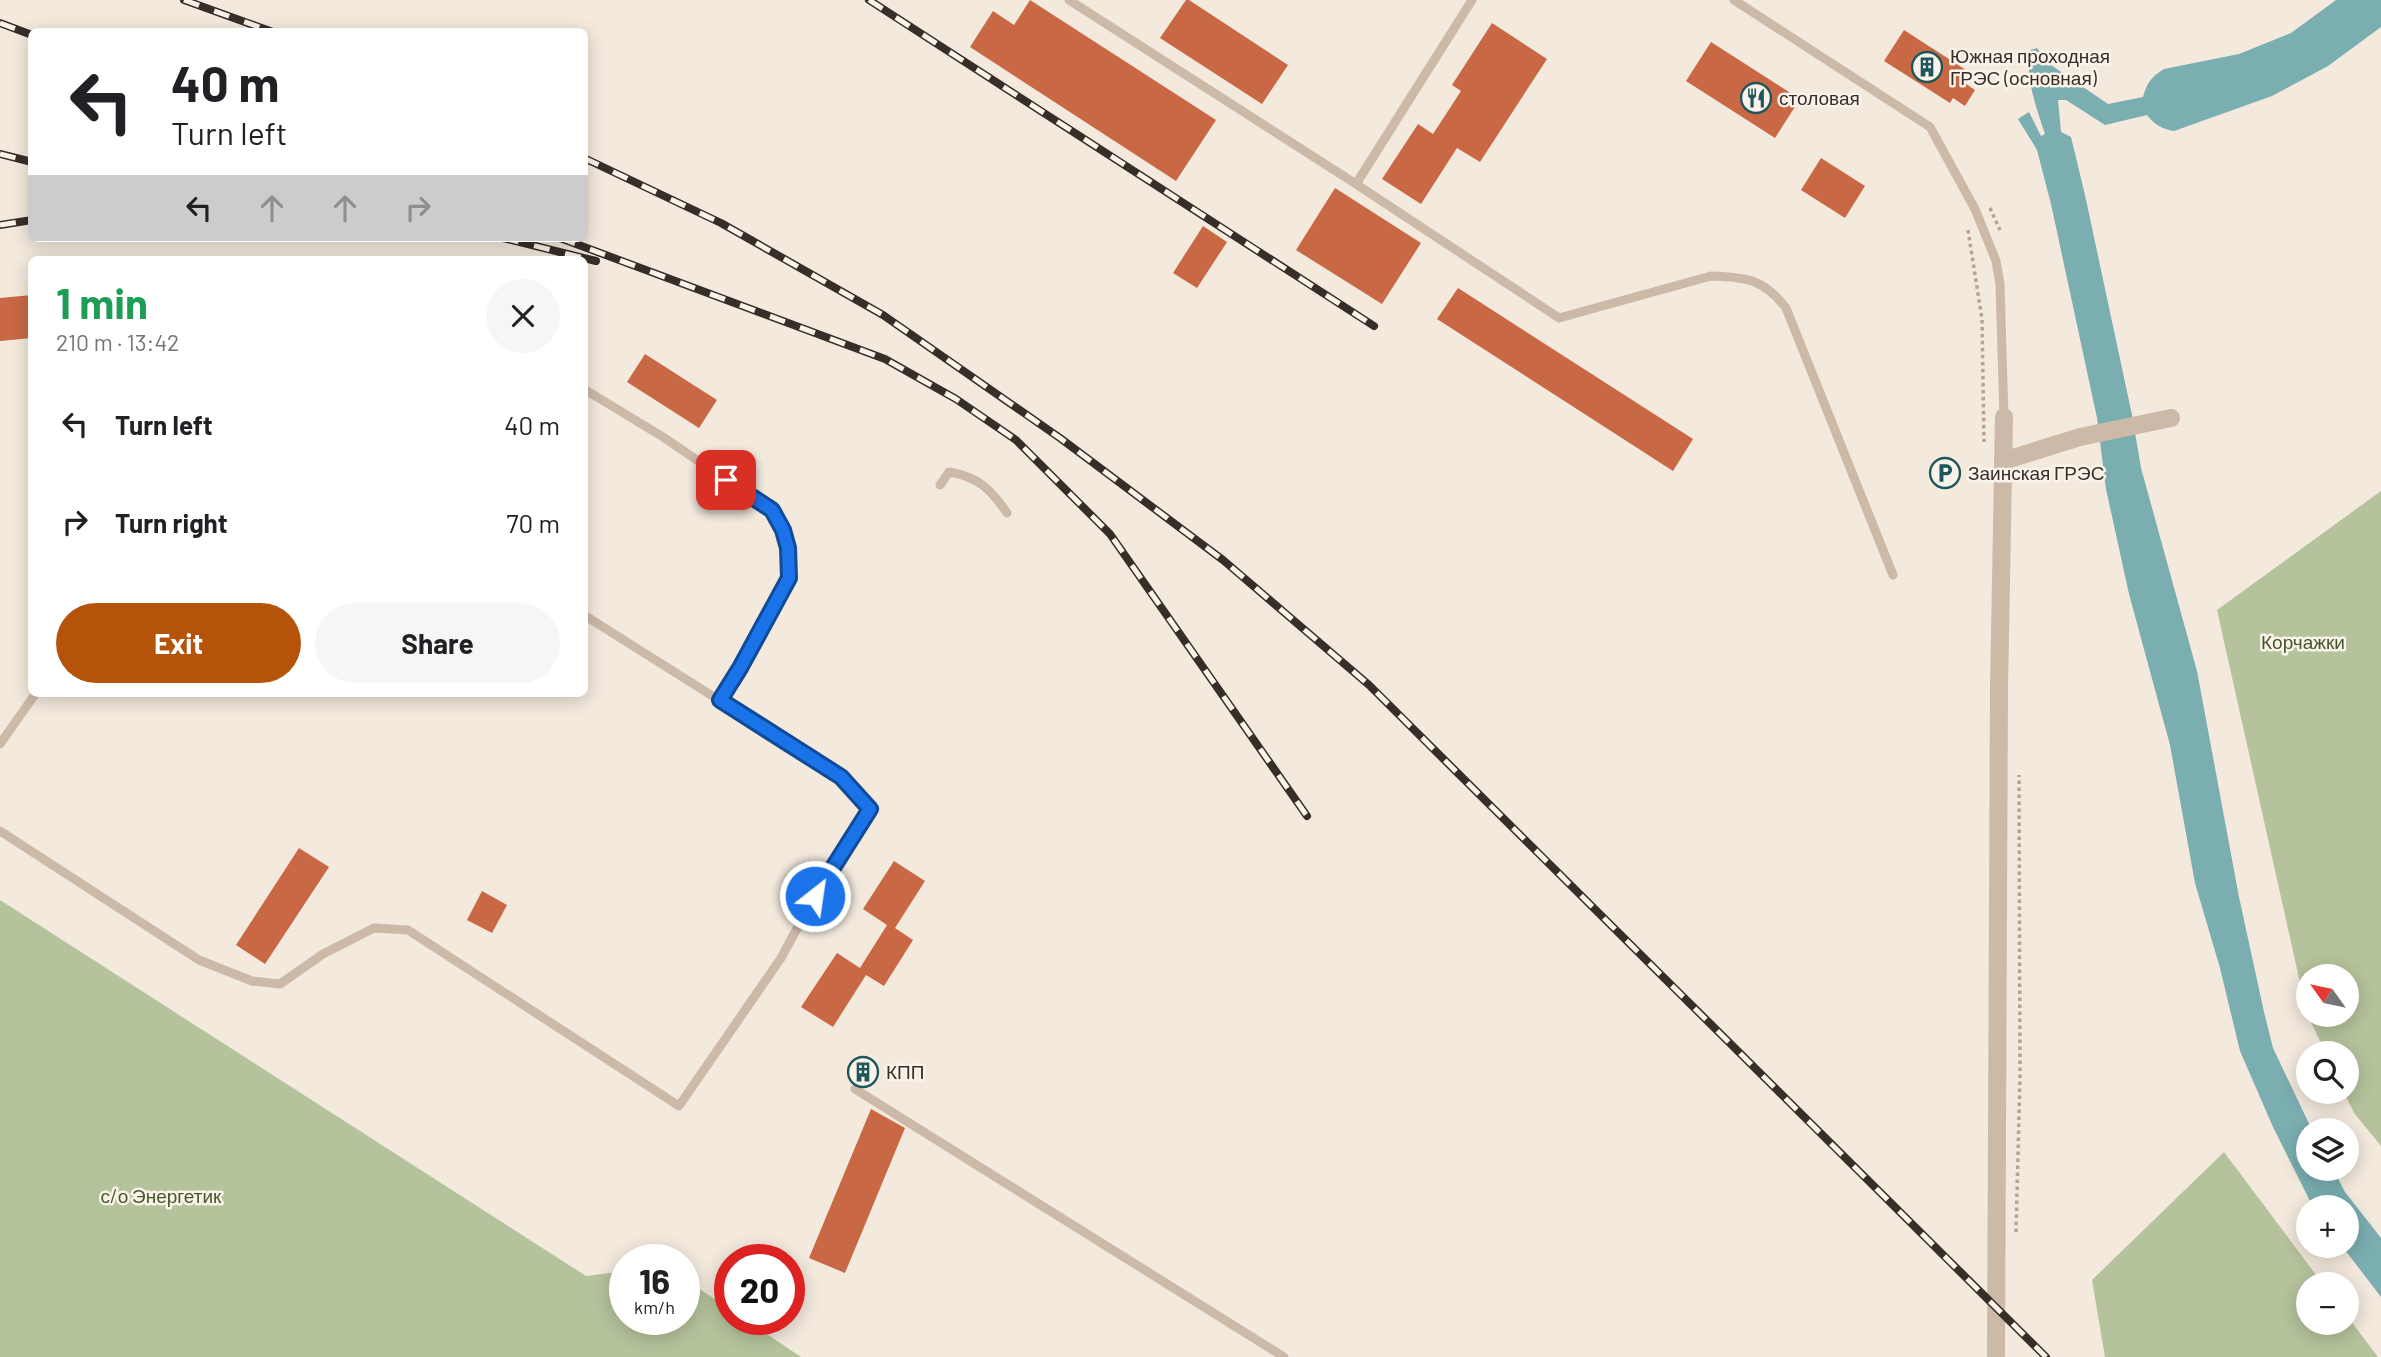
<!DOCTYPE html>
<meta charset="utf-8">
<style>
body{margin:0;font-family:Barlow,sans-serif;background:#f6f6f6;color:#202124;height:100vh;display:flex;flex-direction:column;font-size:26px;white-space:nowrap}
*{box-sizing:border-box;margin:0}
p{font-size:23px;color:#757577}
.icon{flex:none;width:38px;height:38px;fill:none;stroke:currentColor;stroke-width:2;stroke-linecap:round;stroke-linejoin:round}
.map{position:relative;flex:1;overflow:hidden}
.drawer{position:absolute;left:28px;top:256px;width:560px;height:441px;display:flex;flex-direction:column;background:#fff;border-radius:10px;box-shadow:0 4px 18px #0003}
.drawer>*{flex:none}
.banner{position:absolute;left:28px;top:28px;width:560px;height:214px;border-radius:10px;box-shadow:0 4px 18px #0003;background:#fff;color:#202124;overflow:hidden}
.needle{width:46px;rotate:303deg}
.fabs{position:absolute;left:2296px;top:964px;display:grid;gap:14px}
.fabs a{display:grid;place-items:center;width:63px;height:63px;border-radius:50%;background:#fff;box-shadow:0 4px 18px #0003;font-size:35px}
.speed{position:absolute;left:609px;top:1244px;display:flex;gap:14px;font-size:35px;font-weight:700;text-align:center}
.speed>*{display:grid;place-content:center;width:91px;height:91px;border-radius:50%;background:#fff;box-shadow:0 4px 18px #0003;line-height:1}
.speed small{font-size:18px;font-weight:400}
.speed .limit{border:10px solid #d22;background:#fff;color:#111}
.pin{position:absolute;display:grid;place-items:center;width:60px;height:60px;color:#fff;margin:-30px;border-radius:14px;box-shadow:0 4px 10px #0006}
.me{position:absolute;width:77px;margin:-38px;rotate:30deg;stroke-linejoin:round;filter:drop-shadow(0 0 5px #0008)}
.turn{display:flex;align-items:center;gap:24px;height:147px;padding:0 28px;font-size:32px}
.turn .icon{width:91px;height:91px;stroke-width:2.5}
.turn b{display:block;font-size:49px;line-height:60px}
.lanes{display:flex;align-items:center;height:66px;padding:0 28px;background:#0003;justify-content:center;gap:35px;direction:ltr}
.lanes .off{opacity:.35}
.round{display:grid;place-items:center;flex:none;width:74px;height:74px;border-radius:37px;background:#f6f6f6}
.overview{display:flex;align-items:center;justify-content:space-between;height:119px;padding:0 28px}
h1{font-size:42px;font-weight:700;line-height:52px;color:#1e9e55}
.cta{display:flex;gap:14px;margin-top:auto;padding:14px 28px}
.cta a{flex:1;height:80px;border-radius:42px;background:#b45309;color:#fff;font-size:28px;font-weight:700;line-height:80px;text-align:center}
.cta a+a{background:#f6f6f6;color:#202124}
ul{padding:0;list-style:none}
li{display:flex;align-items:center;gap:21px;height:98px;padding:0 28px}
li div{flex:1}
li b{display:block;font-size:26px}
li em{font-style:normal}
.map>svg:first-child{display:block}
</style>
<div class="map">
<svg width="2381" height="1357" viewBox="0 0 2381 1357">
<rect width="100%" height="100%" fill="#f3e9dd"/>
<!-- green -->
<path fill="#b5c39c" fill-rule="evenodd" d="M2381 491V1146L2354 1113 2344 1092H2347V1054L2326 1053 2307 1014 2217 610ZM2308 976H2347V1015H2308Z
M0 900 586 1276 625 1271V1320H684V1279L730 1309V1320H746L801 1357H0Z
M2224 1152 2323 1284H2308V1323H2347V1316L2378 1357H2105L2092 1280Z"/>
<!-- water -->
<path fill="#7baeb1" d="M2336 0H2381V27L2328 66 2272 96 2174 131C2162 129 2155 125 2147 115L2105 125 2066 100H2058L2061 132 2071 137 2085 195 2132 415 2141 468 2197 671 2239 897 2264 1012 2273 1048 2312 1130H2308V1169H2333L2345 1192 2381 1238V1297L2342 1246H2347V1208L2313 1207 2273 1127 2240 1051 2220 968 2195 883 2170 745 2129 594 2106 489 2097 418 2051 204 2037 150 2018 119 2029 112 2041 136 2045 134C2036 107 2025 78 2030 50L2037 48 2048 63 2108 104 2143 97C2147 83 2151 77 2164 69L2239 54 2291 33Z"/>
<!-- building -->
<path fill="#c96845" d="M1030 0 1216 120 1176 181 970 47 993 11 1014 25Z
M1186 0H1189L1288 65 1262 104 1160 38Z
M1492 23 1547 59 1480 162 1457 148 1421 204 1382 179 1418 124 1433 134 1461 91 1452 85Z
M1904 30 1969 72 1963 82 1975 90 1965 106 1953 98 1950 103 1884 61Z
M1711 42 1800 99 1775 138 1686 81Z
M1821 158 1865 186 1845 218 1801 190Z
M1335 188 1421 243 1382 304 1296 250Z
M1203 226 1227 242 1197 288 1173 273Z
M1458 288 1693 439 1673 471 1437 319Z
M32 295V338L0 341V298Z
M645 354 717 400 699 428 627 382Z
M299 848 329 867 265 964 236 945Z
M894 861 925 881 895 928 913 940 884 986 866 975 833 1027 801 1007 837 953 860 968 887 925 863 909Z
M482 891 507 905 492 933 467 920Z
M871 1109 905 1128 845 1273 809 1258Z"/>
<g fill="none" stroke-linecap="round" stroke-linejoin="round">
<!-- path -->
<path stroke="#b8a392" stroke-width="3.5" stroke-dasharray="3.5 3.5" stroke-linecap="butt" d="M1990 208 2000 230
M1968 230 1982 319 1984 442
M2016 1232 2020 1077 2019 775"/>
<!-- service -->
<path stroke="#ccb9a8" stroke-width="9" d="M1069 0 1356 184 1472 0
M1734 0 1930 127 1975 209 1996 261 2000 284 2004 417
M1356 184 1559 318 1711 276C1746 277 1764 279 1786 308L1893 575
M584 389 663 437 772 511 783 530 788 548V577L740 668 720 700
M940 485 949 472C978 477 990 488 1007 513
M0 744 36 693
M0 831 199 960 252 981 280 984 323 954 374 928 408 930 679 1106 781 958 826 875 870 809 841 777 584 615
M855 1089 1284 1357"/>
<!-- minor -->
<path stroke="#ccb9a8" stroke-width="18" d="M2003 461 2080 437 2171 418"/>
<!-- tertiary -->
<path stroke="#ccb9a8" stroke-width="18" d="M1996 1357 1999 689 2004 417"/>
<!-- rail casing -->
<g stroke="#382e29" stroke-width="8">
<path id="rail" d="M184 0 273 32
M869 0 1374 326
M0 23 32 35
M0 154 32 162
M584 158 721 223 883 315 1060 438 1223 560 1369 685 2046 1357
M0 225 32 220
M503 238 596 261
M560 238 885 359 956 399 1016 440 1110 534 1307 816"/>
</g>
<!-- rail -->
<use href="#rail" stroke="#faf3ea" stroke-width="5" stroke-dasharray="16" stroke-linecap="butt"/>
</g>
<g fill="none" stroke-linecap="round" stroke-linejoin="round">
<!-- route casing -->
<g stroke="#114b97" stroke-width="18">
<path id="route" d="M726 480 772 510 783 530 788 548 789 578 740 668 720 700 841 777 870 809 815 896"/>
</g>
<!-- route -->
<use href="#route" stroke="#1a73e8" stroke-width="12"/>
</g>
<!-- icons -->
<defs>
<g id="building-ring" transform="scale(1.575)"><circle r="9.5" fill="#faf3ea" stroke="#1d565b" stroke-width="1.5"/><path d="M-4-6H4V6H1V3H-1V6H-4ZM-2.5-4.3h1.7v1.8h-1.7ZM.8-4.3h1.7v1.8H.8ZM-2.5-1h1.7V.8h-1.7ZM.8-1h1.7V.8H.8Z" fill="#1d565b"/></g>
<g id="restaurant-ring" transform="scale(1.575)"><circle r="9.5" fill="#faf3ea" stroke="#1d565b" stroke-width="1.5"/><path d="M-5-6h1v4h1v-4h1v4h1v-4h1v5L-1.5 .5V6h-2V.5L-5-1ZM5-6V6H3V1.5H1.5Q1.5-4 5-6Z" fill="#1d565b"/></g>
<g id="parking-ring" transform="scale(1.575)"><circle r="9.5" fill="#faf3ea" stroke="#1d565b" stroke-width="1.5"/><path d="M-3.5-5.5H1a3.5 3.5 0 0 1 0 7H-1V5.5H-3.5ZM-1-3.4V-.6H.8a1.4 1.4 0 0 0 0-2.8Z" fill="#1d565b"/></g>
</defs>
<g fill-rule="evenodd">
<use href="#building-ring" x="1927" y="67"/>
<use href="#restaurant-ring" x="1756" y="98"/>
<use href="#parking-ring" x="1945" y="473"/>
<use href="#building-ring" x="863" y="1072"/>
</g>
<g text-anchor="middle" stroke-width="5" stroke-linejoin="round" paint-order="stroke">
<!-- poi labels -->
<g font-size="19" fill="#382e29" stroke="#faf3ea" text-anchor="start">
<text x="1950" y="63">Южная проходная<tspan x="1950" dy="22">ГРЭС (основная)</tspan></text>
<text x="1779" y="105">столовая</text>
<text x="1968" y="480">Заинская ГРЭС</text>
<text x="886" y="1079">КПП</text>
</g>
<!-- park labels -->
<g font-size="19" fill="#46582b" stroke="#faf3ea">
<text x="2303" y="649">Корчажки</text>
<text x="161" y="1203">с/о Энергетик</text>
</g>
</g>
</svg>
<div class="fabs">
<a><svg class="needle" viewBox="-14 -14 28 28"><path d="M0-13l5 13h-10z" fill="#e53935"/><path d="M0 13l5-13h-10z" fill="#757577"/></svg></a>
<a><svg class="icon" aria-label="search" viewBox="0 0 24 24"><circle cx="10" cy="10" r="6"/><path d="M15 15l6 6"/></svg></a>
<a><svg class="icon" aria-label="layers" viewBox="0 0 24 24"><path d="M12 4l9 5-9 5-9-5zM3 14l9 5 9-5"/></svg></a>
<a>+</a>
<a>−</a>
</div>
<div class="speed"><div>16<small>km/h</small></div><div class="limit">20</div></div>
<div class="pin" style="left:726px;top:480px;background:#d93025"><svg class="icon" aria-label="arrive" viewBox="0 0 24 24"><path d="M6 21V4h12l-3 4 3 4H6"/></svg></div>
<svg class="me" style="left:815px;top:896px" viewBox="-20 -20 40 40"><circle r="17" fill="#1a73e8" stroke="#fff" stroke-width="3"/><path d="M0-11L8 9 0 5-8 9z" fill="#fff"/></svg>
<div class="banner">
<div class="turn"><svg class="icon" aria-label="left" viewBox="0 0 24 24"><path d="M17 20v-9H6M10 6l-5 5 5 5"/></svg><div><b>40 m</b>Turn left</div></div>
<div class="lanes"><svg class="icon" aria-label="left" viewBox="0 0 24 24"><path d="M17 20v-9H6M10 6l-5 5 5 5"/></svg><svg class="icon off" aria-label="ahead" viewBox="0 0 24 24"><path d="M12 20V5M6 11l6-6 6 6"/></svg><svg class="icon off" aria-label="ahead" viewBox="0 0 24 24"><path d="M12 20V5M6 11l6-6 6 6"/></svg><svg class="icon off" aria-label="right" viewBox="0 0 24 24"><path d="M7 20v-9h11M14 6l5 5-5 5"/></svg></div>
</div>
<section class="drawer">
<div class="overview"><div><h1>1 min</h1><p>210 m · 13:42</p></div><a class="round"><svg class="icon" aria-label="close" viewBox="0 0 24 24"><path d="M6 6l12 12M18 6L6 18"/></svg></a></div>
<ul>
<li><svg class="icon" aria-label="left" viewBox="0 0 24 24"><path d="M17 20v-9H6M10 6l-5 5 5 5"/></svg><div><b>Turn left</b></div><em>40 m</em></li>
<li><svg class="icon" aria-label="right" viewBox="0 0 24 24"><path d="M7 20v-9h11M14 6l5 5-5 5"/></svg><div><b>Turn right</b></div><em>70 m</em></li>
</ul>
<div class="cta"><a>Exit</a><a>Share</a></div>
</section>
</div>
